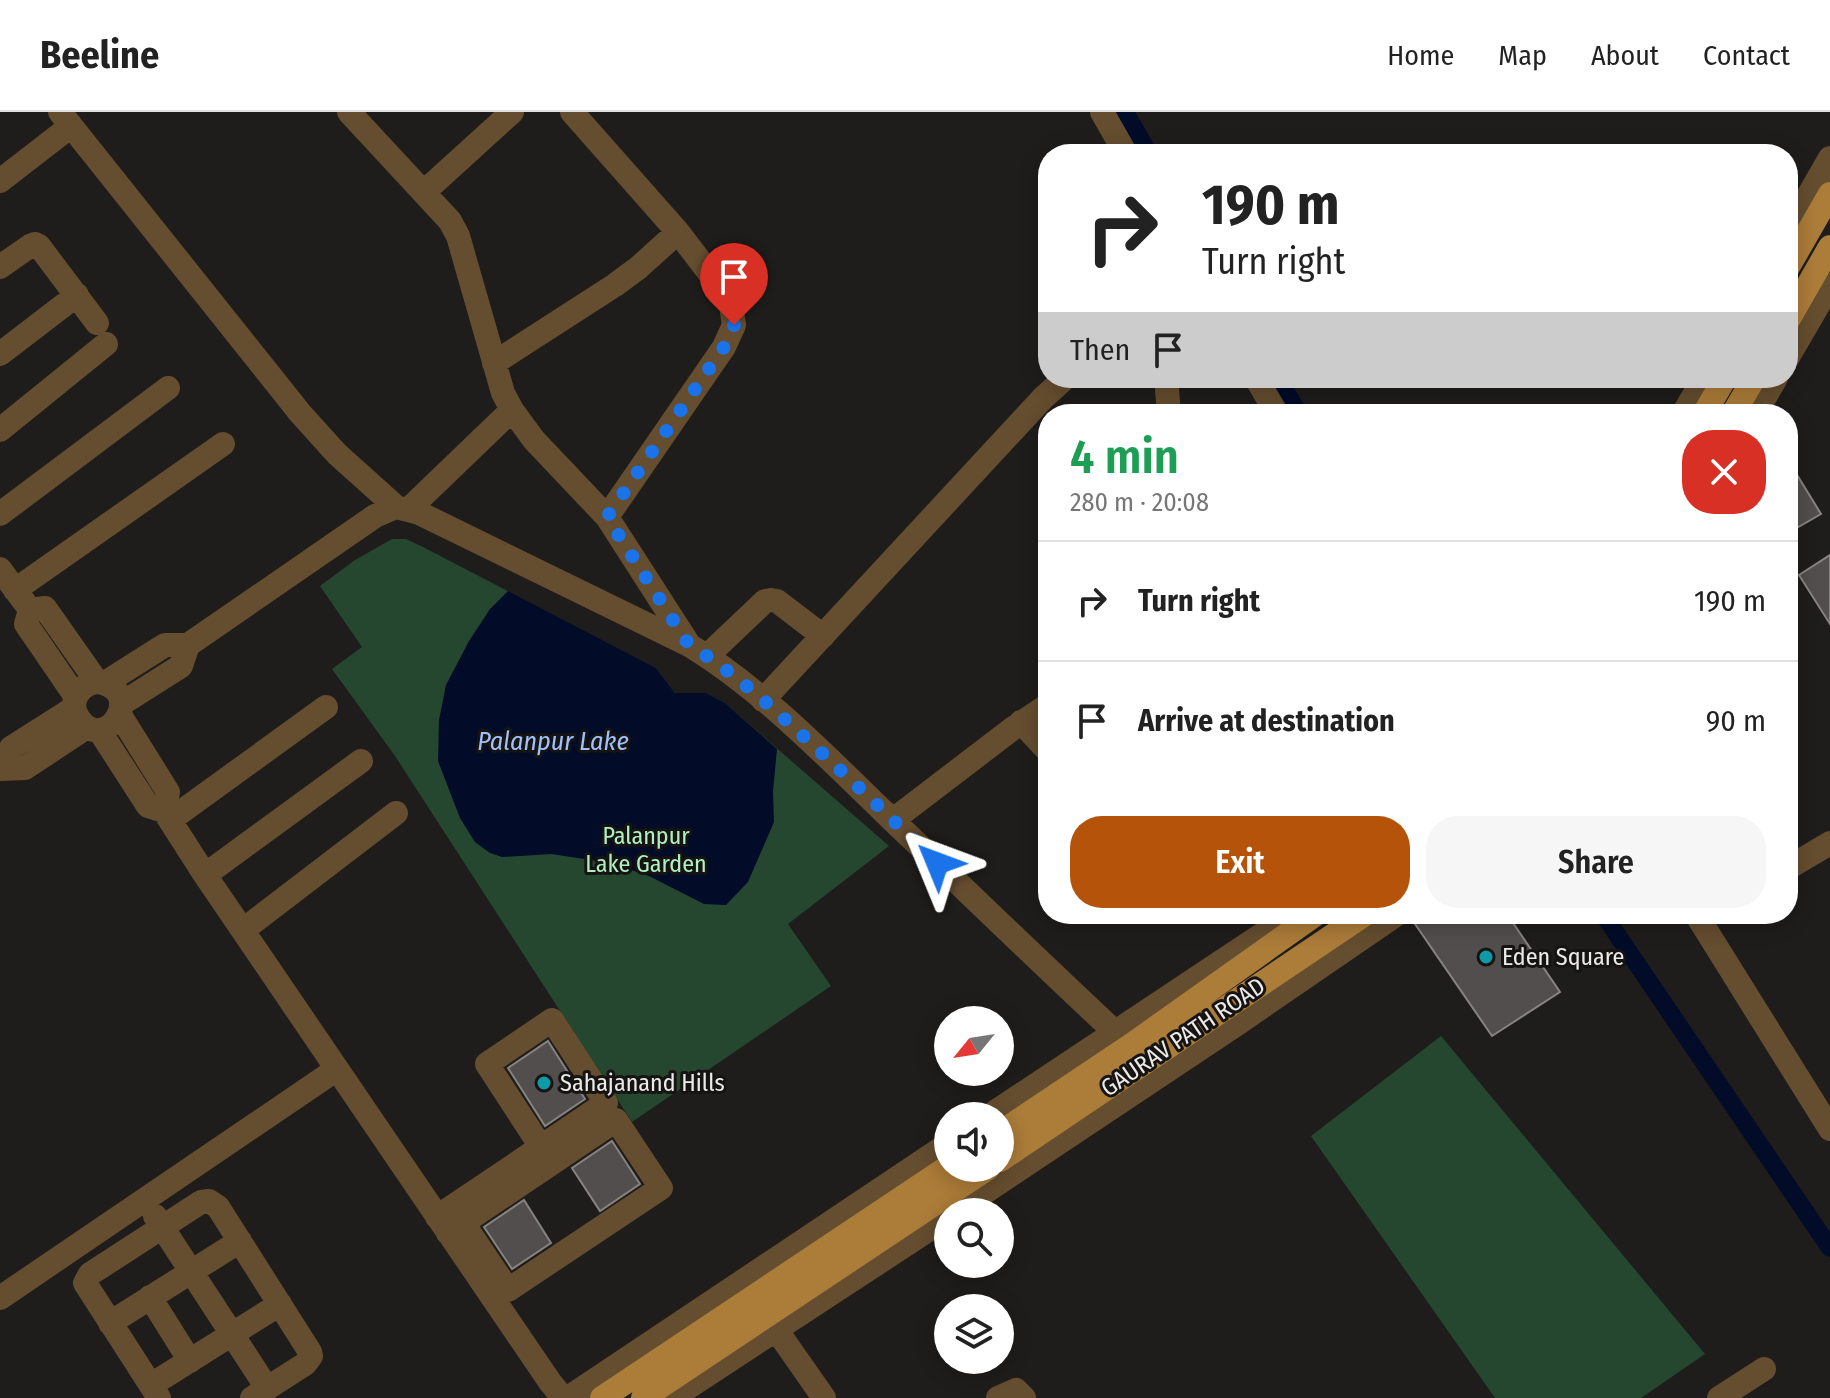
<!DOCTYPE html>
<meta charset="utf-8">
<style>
body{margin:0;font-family:"Fira Sans Condensed",sans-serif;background:#f6f6f6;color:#222;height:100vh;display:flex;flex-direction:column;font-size:30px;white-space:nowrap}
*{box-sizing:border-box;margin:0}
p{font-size:26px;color:#767676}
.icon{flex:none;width:44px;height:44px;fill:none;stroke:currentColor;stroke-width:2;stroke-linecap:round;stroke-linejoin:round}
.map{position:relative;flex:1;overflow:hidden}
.drawer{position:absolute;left:1038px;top:292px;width:760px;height:520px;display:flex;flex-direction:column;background:#fff;border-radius:32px;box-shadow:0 4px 20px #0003}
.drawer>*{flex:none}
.top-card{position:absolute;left:1038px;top:32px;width:760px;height:244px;border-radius:32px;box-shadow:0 4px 20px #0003;background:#fff;color:#222;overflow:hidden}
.needle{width:52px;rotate:240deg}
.controls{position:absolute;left:934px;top:894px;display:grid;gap:16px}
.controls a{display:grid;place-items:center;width:80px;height:80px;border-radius:50%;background:#fff;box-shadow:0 4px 20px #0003;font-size:40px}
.pin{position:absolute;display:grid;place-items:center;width:68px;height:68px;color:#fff;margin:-82px -34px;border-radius:50% 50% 50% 0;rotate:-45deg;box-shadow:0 0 8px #0007}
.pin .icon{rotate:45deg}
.me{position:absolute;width:88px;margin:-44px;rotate:314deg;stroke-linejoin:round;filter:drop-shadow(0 0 6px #0008)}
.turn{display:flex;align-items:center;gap:28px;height:168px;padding:0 32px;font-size:36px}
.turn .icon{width:104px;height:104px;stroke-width:2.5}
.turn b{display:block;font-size:56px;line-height:68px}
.then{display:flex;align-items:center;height:76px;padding:0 32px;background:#0003;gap:16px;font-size:30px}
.round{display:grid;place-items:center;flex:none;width:84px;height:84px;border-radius:32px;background:#f6f6f6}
.overview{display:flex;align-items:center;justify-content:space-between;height:136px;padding:0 32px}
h1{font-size:48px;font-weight:600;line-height:60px;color:#1e9e55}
.button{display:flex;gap:16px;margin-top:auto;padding:16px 32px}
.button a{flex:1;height:92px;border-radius:32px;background:#b45309;color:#fff;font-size:32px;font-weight:600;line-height:92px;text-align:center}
.button a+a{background:#f6f6f6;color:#222}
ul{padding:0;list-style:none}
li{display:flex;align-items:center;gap:24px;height:120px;padding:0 32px;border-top:2px solid #e0e0e0}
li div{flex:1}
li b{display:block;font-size:30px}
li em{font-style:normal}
header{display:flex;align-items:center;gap:48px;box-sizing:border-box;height:112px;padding:0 40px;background:#fff;border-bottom:2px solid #e0e0e0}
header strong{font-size:38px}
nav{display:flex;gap:44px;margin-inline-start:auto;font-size:28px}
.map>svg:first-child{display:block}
</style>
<header>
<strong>Beeline</strong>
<nav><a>Home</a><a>Map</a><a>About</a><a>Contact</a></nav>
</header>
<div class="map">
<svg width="1830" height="1286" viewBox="0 0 1830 1286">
<rect width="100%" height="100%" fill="#1f1d1b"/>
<!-- green -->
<path fill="#25462f" d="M392 427H406L423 435 656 556 675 581H706L725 591 889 734 788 812 831 874 632 1010 395 644 332 557 362 535 320 474 355 448Z
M1441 924 1705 1242 1641 1286H1495L1311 1024Z"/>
<!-- water -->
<path fill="#020c28" d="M508 479 656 556 675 581H706L725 591 777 637 773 679 774 710 748 770 726 793 704 792 649 764 611 751 551 742 502 745 490 741 475 730 460 706 438 649 439 608 446 573 469 529 490 497Z"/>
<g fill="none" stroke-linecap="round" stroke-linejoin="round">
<!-- canal -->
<path stroke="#020c28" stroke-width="18" d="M1125 0 1149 42
M1278 266 1299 302
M1603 802 1830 1136"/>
</g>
<!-- building -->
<path fill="#514e4d" stroke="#868381" stroke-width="2" d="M1788 348 1821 402 1788 421Z
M1830 443V512L1799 463Z
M1425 802H1507L1560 880 1492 924 1413 809Z
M548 929 585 987 545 1014 508 956Z
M612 1029 640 1072 600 1099 572 1056Z
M524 1088 551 1131 512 1157 484 1115Z"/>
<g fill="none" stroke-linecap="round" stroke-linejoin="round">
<!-- minor -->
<path stroke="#654d2f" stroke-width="24" d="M60 0 300 301 337 342 396 395 419 401 689 533C760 576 825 643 884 700 971 783 1057 867 1145 948
M349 0 450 109 458 124 503 281 512 298 534 328 607 405 688 531
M572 0 678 120 723 179 731 194 734 213 724 235 607 405
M1102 0 1126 42
M0 69 71 14
M424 80 512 0
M1788 119 1830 46
M0 155 30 134 35 132 39 134 97 211
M0 242 77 183
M1788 245 1830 173
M494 251 615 173 638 156 678 120
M1256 266 1277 302
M1167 277 1169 302
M1683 302 1704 266
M1755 302 1776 266
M0 318 106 232
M408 398 512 298
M0 402 168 276
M0 457 25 491
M15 478 223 332
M30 498 45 496 97 570C149 578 105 644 79 607 67 591 79 572 97 570
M30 498 26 512 76 585
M707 544 765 489 771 488 777 489 823 524
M105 571 165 533H188
M763 588 1043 286 1065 266
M121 592 181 554 188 533 375 404 396 395
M120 603 168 680 164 699
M1021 610 1048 639
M99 618 148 694 164 699 205 763 550 1270 563 1286
M0 657 25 656 87 615
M0 657 11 636 74 596
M170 708 326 595
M893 708 1012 617 1048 593
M1788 756 1830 731
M205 763 361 649
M1696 802 1830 1017
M243 818 396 701
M989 1004 1293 802
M955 1100 1237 912 1397 802
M155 1104 267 1276
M437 1105 541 1035 487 952 552 908 606 991 541 1035
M448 1121 463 1111 616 1008 661 1076 508 1178 463 1111
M150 1185 190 1249
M0 1186 337 957
M768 1206 824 1286
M110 1211 240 1129
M151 1273 280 1192
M159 1286 85 1171 90 1162 201 1090 209 1089 218 1095 310 1240 311 1244 305 1252 252 1286
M568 1286 948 1032
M672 1286 948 1105
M998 1286 1016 1278 1024 1286
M1719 1286 1764 1257"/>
<!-- major -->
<path stroke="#ac7c39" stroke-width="24" d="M1788 155 1830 82
M1788 208 1830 135
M1704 302 1725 266
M1733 302 1754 266
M1000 1021 1130 934 1316 802
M1000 1048 1365 802
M602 1286 948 1055
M643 1286 988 1056"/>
</g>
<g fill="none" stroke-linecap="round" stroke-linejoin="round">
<!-- route -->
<path stroke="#1a73e8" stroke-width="14" stroke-dasharray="0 25.2" d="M734 213 724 235 607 405 689 533C726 555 759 584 790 612 840 657 889 704 937 751"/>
</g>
<!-- markers -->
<g fill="#0f9aa8" stroke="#161412" stroke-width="3">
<circle cx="1486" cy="845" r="8"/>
<circle cx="544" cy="971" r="8"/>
</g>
<g text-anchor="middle" stroke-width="6" stroke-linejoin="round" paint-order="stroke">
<!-- park labels -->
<g font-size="24" fill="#b0efc0" stroke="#161412">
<text x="646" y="732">Palanpur<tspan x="646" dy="28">Lake Garden</tspan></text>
</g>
<!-- poi labels -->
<g font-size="24" fill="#eceae9" stroke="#161412" text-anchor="start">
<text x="1502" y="853">Eden Square</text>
<text x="560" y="979">Sahajanand Hills</text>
</g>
<!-- street labels -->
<g font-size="24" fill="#eceae9" stroke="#161412">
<text transform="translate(1183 925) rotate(-34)" y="8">GAURAV PATH ROAD</text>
</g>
<!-- water labels -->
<g font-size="26" font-style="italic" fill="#a1c1fc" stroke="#161412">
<text x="553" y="638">Palanpur Lake</text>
</g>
</g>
</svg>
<div class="controls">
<a><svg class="needle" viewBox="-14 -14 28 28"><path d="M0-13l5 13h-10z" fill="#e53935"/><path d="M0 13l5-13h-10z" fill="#767676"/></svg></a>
<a><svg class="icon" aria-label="sound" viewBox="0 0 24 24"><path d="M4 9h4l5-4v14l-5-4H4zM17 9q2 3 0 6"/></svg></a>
<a><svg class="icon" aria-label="search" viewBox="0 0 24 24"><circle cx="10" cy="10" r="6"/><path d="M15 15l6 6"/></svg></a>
<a><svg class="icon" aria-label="layers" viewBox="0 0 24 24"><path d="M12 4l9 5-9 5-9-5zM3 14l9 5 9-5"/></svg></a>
</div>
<div class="pin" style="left:734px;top:213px;background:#d93025"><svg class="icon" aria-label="arrive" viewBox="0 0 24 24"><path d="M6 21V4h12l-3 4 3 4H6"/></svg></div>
<svg class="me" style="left:937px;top:751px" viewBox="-20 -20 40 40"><path d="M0-17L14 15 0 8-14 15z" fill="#1a73e8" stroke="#fff" stroke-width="4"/></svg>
<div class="top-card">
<div class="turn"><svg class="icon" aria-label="right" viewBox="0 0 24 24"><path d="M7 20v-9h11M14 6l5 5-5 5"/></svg><div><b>190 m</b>Turn right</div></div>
<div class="then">Then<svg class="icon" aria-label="arrive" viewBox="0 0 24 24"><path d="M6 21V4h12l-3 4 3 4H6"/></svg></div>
</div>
<section class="drawer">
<div class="overview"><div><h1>4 min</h1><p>280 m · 20:08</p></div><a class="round" style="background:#d93025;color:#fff"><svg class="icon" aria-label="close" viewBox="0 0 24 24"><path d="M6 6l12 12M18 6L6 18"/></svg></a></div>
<ul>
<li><svg class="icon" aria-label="right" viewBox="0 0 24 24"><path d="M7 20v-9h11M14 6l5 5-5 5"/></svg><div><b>Turn right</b></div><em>190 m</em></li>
<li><svg class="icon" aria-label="arrive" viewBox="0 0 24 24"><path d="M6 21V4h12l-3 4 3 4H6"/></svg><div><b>Arrive at destination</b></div><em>90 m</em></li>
</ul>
<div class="button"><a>Exit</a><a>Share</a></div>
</section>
</div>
